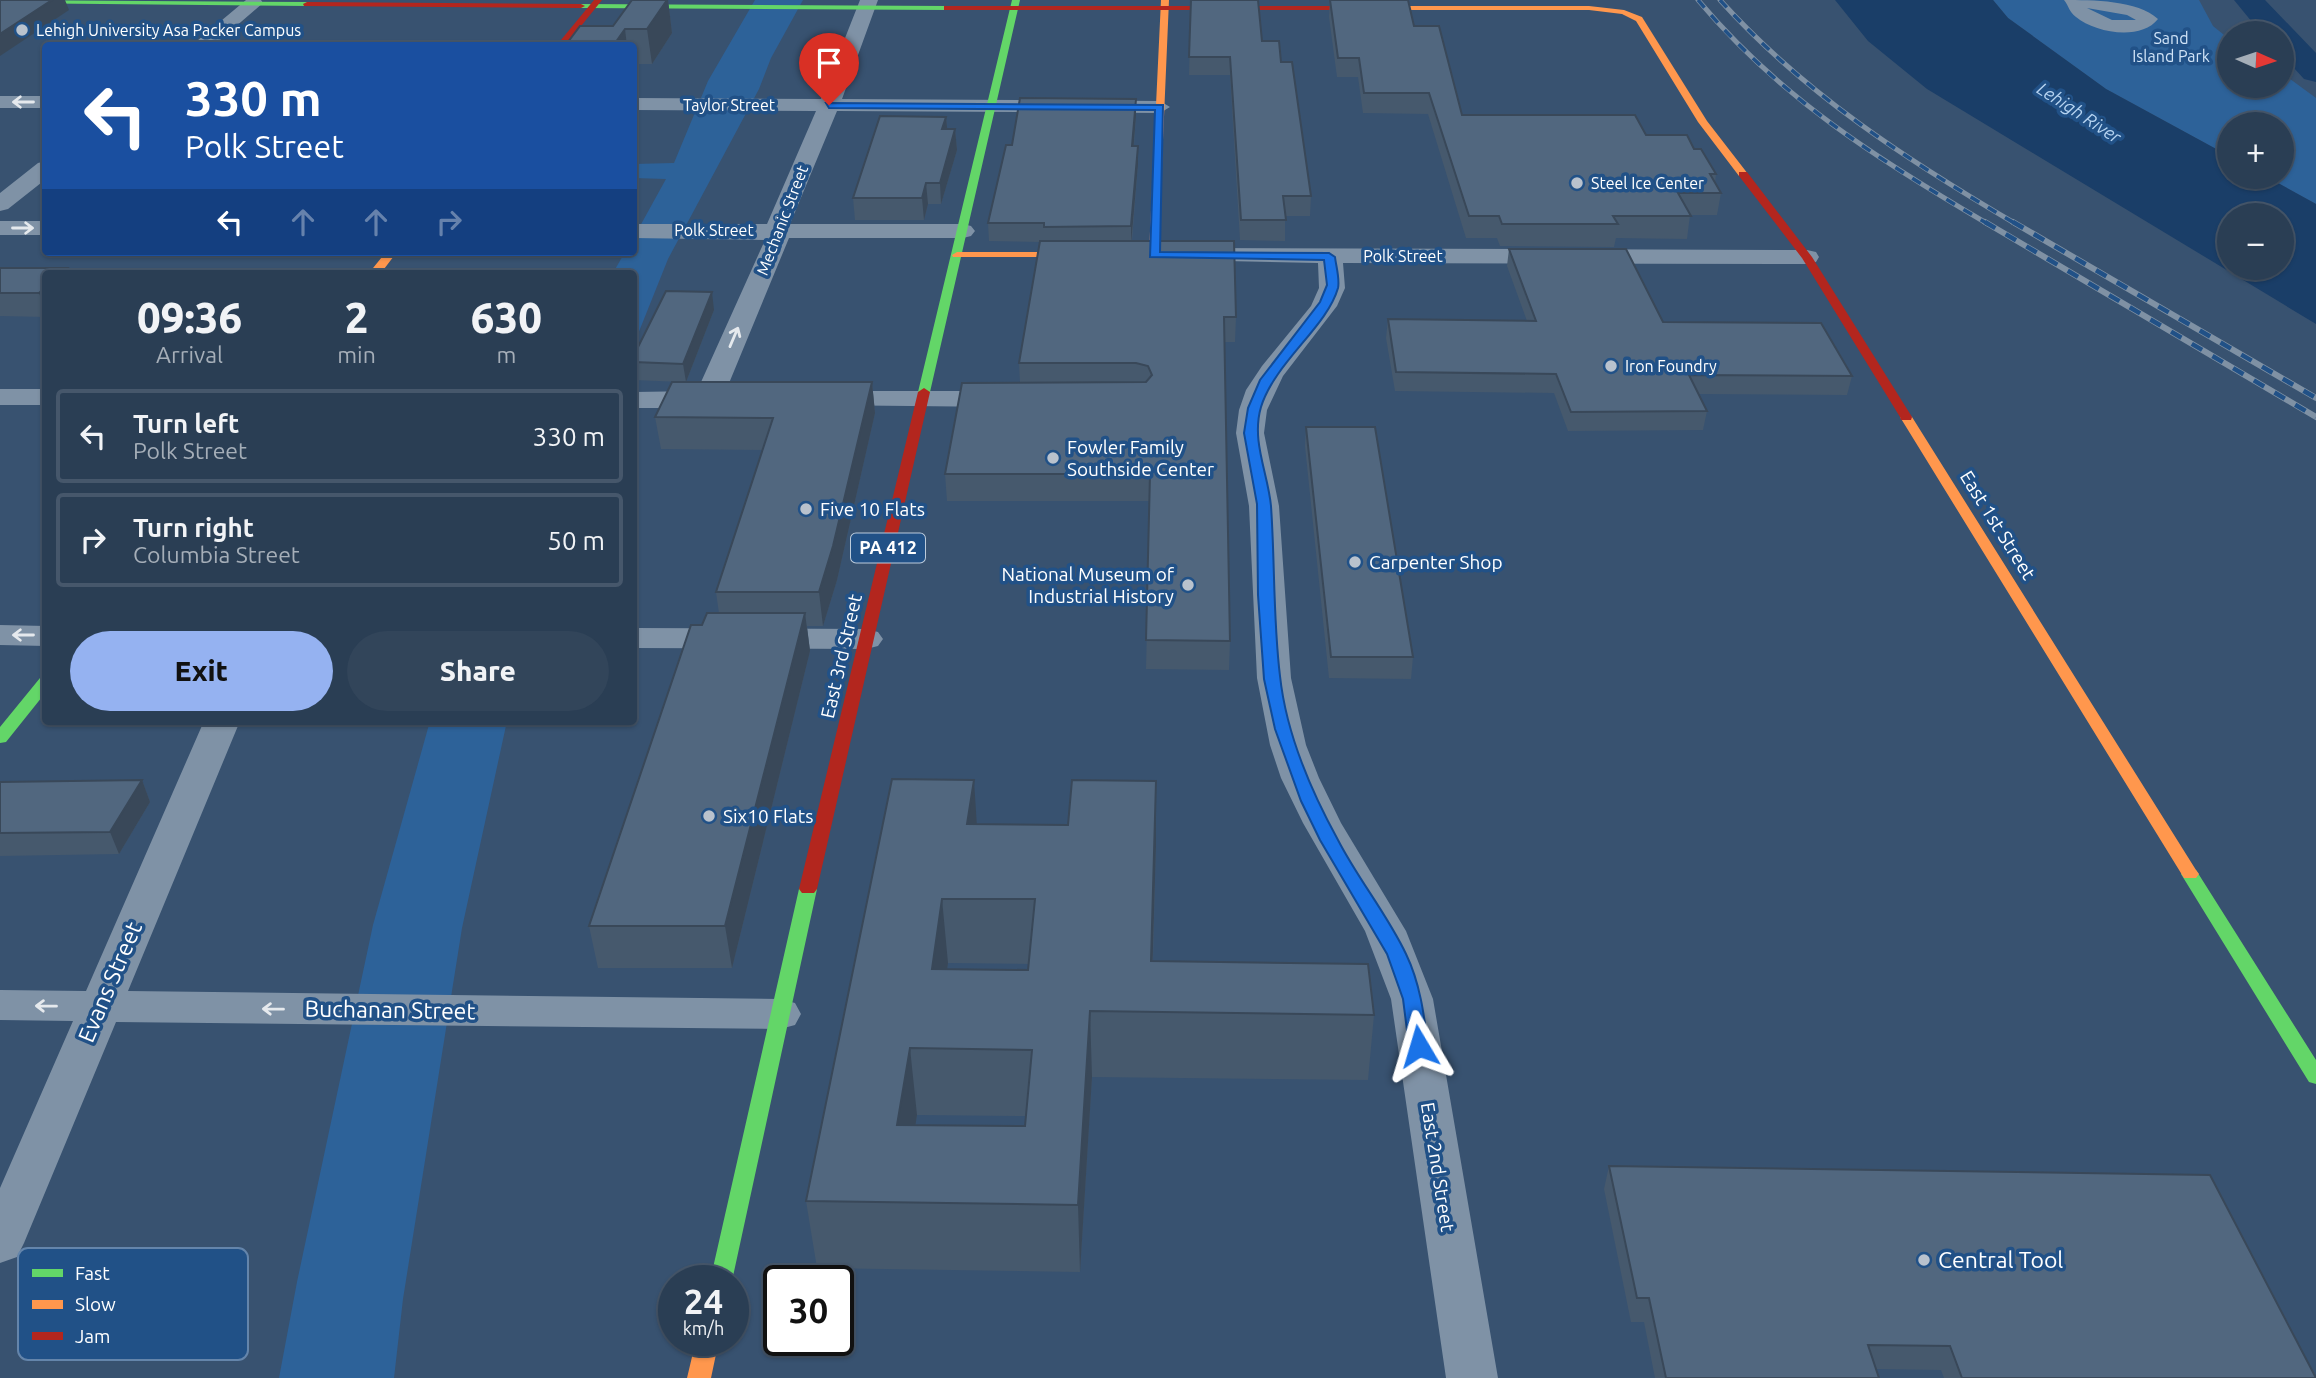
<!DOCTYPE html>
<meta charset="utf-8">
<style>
body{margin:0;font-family:Ubuntu,sans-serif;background:#32455a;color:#f1f3f6;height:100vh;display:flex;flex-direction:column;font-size:26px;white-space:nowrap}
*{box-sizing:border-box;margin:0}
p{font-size:23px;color:#a5aeb8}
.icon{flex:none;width:38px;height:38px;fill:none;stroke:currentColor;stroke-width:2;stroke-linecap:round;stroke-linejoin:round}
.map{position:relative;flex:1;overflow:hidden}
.panel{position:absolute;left:42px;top:270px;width:595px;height:455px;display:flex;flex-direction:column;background:#2a3e54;border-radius:7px;box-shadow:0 2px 5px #0004,0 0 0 2px #46576b}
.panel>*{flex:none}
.top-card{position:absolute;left:42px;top:42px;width:595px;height:214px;border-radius:7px;box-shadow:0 2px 5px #0004,0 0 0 2px #46576b;background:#1a4fa0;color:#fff;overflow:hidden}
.needle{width:46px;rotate:93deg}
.buttons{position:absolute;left:2217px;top:21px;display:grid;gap:14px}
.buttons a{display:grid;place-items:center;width:77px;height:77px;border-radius:50%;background:#2a3e54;box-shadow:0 2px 5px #0004,0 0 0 2px #46576b;font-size:35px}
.speed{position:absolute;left:658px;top:1265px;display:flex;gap:14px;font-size:35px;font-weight:700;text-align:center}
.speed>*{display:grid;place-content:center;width:91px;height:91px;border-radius:50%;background:#2a3e54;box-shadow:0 2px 5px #0004,0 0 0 2px #46576b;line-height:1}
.speed small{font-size:18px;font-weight:400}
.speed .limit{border:4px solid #111;border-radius:10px;background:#fff;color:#111}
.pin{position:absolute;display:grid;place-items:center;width:60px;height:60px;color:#fff;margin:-72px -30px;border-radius:50% 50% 50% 0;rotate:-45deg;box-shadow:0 0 7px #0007}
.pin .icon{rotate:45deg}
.me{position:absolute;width:77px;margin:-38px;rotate:353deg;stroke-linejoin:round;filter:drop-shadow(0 0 5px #0008)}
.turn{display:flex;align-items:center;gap:24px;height:147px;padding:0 28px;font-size:32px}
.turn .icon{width:91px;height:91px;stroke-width:2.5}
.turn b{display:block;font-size:49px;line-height:60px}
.lanes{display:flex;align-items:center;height:66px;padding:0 28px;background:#0003;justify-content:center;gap:35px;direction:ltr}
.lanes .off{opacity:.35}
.eta{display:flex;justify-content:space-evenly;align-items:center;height:119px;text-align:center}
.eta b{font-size:42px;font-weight:800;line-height:49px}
.button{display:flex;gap:14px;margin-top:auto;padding:14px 28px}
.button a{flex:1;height:80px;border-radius:42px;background:#95b2f1;color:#111;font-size:28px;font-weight:800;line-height:80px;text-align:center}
.button a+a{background:#32455a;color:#f1f3f6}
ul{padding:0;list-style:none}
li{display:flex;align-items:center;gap:21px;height:94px;margin:0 14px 10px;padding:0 14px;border:4px solid #46576b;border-radius:7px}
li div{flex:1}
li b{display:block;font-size:26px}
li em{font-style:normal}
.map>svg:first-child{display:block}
</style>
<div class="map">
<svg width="2316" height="1378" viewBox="0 0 2316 1378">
<rect width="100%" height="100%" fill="#385270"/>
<!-- green -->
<path fill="#2d6299" d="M755 0H803L771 58 759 89 668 259 634 344V273H613L625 252H634V237L666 179 634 178V164L674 163 708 81Z
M1993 0H2199L2213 26 2229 39 2230 86H2282V73L2316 98V204L2267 177H2282V124H2230L2229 156 2106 89 2008 18Z
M430 721H507L462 928 403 1299 394 1378H279L297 1282 373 925Z"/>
<!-- water -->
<path fill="#1a3e68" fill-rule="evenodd" d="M1835 0H1993L2008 18 2106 89 2229 156 2230 177H2267L2316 204V324L1927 89 1868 41ZM2230 215H2282V268H2230Z"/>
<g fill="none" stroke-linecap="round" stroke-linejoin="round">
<!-- river -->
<path fill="#1a3e68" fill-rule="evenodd" d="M2234 0H2265L2316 53V82L2304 79 2282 55V33H2261Z"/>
<!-- street -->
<path fill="#7f92a6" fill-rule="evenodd" d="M246 0H261L263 3 213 46H191Z
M860 0H878L842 99 1160 101 1170 107 1160 113 837 111 790 224H963L971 226 975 231 971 236 963 238H789L720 405 707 408H634V392L697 391 765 240 634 238V224H767L816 111 634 110V98L821 99Z
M2064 0C2092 0 2138 0 2158 19 2141 41 2095 33 2076 17 2069 12 2069 6 2064 0ZM2087 8 2127 15 2136 20H2112Z
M0 96H46V108H0Z
M46 161V179L8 209 0 211V193L38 163Z
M0 221H46V235H0Z
M1188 248 1807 250 1816 252 1819 257 1816 262 1807 264 1343 263 1345 288 1337 306 1283 376 1267 410 1264 433 1279 506 1291 678 1306 745 1319 778 1341 823 1406 931 1433 999 1498 1378H1446L1391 999 1365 931 1303 823 1281 778 1270 745 1257 678 1249 506 1236 433 1239 410 1246 390 1262 366 1311 306 1319 288 1318 263 1179 260 1176 255 1179 250Z
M0 389H46V405H0Z
M826 391H1004L1014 393 1018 399 1014 405 1004 407 816 405 812 399 816 393Z
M0 625 46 626V646L0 645Z
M634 628 866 629 878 632 883 639 878 646 866 649 634 648Z
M204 721H240L128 991 780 999 795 1003 801 1014 795 1025 780 1029 116 1022 24 1243 17 1257 0 1263V1188L73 1021 0 1020V990L86 991Z"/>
<!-- fast -->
<path fill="#63d668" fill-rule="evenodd" d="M0 0 307 2 311 4 307 6 0 3Z
M1012 0H1020L930 392 924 396 918 392Z
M578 4 947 6 951 8 947 10 581 8H578Z
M46 676V692L6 742 0 743V727L40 678Z
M2190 868 2196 870 2316 1060V1084L2309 1082 2181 874 2184 870Z
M808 883 814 885 817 889 732 1281H710L799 889 802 885Z"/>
<!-- slow -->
<path fill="#ff974d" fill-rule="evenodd" d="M1161 0H1169L1158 257H953L952 255 957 252H1149Z
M1358 6H1589L1624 10 1642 17 1707 121 1748 174 1739 176 1698 122 1636 21 1622 14 1589 10H1355V6Z
M386 252H397L381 273H369Z
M1906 413 1912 417 2196 870 2199 874 2196 878H2184L1900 417Z
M696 1340H719L711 1378H687Z"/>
<!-- jam -->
<path fill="#b3261e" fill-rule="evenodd" d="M594 0H602L565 46H556Z
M307 2 581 4 585 6 581 8 304 6 303 4Z
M944 6H1358L1362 8 1358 10H944Z
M1739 172H1747L1812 257 1912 417 1911 420H1901L1900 417 1802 258 1739 176Z
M924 388 930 392 817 889 814 893H802L799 889 918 392Z"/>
<!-- rail-far1 casing -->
<g stroke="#7f91a4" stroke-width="5">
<path id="rail-far1" d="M1698 0C1780 98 1879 160 1988 224
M1720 0C1805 94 1907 160 2016 224"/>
</g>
<!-- rail casing -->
<g stroke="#7f91a4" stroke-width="6">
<path id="rail" d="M1985 222 2316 417
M2013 222 2316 398"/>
</g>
<!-- rail-far1 -->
<use href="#rail-far1" stroke="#215187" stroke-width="3.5" stroke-dasharray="10" stroke-linecap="butt"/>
<!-- rail -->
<use href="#rail" stroke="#215187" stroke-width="4.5" stroke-dasharray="12" stroke-linecap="butt"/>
</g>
<!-- wall -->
<path fill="#46596d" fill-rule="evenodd" d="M632 0H668L672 33 652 64H634V46H565L613 26Z
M1191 0 1262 41 1281 62 1311 196 1310 216H1285V241L1240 240 1230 75H1189Z
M1330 0 1414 26 1462 115 1646 135 1694 149 1716 174 1715 183 1721 193 1717 215H1690L1687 239 1616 238 1614 247 1500 246 1497 238H1466L1428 114 1363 113 1358 77H1337L1329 17Z
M1136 99V115L1134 146H1138V164L1132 241 1236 317 1235 342H1224L1230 641 1229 670 1146 669 1150 501H947L945 474 1020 383 1019 363 1040 242 989 241 988 223 1012 145Z
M946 117 947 129H955L957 150 941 204H928L924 220H855L853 198Z
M1509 249 1663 322 1852 376 1847 395 1698 394 1707 411 1703 430 1568 431 1554 393 1395 391 1386 338 1388 319 1527 321 1507 266Z
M0 268 46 273V317L0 316Z
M714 310 686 382H872L875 413 837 580 823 626H807L810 651 732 968H598L589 926 702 625 719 613 716 592 763 450 661 449 655 417 682 382 634 380V355Z
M1306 427 1413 657 1411 679 1329 678 1305 446Z
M892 779 977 824 1068 825 1156 781V844L1153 961 1374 1015 1368 1080 1092 1077 1080 1272 817 1268 806 1201ZM948 963 1029 964 1028 970 947 969ZM917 1115 1026 1116 1025 1126 915 1125Z
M142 780 150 802 119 854 0 856V782Z
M1609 1166 2316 1378H1944L1941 1370 1876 1369 1879 1378H1655L1644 1322H1631L1604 1189Z"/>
<!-- shaded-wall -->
<path fill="#394859" d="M52 0H65L69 10 0 56V34Z
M667 0H668L672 33 652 64 647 29Z
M625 29 627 46H613Z
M1136 99V115L1132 164V146Z
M946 117 948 137 942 129Z
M955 129 957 150 941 204 940 183Z
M1138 146V164L1131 244V226Z
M926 183 928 204 924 220 922 198Z
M46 287V312L39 293Z
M712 292 714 310 686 382 683 364Z
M872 382 875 413 837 580 823 626 819 592Z
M805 613 810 651 732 968 725 926Z
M142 780 150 802 119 854 110 832Z
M974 780 978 843 967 824Z
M1156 781V844L1151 1012V961Z
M942 899 948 963 938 1034 932 969Z
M1090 1011 1092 1077 1080 1272 1078 1205Z
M910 1048 917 1115 905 1191 897 1125Z"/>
<!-- building -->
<path fill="#51677f" stroke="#394859" stroke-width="2" fill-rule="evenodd" d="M0 0H52L0 34Z
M632 0H667L647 29H625L613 46H565L580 26H613Z
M1191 0H1258L1262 41H1279L1281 62H1292L1311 196H1283L1286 220H1241L1230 57H1189Z
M1330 0H1408L1414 26H1439L1462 115H1635L1646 135H1687L1694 149H1701L1716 174H1710L1721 193H1678L1691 216H1613L1618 224H1502L1499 216H1469L1429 93H1364L1359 58H1338Z
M1020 98 1136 99 1132 146H1138L1131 226 1044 227V223H988L1006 145H1012Z
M880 116 946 117 942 129H955L940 183H926L922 198H853Z
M1040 241H1234L1236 317H1224L1230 641 1146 640 1150 474H945L962 383 1146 382 1152 375 1148 366 1136 363H1019Z
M1509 249H1626L1663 322 1821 323 1852 376 1689 375 1707 411 1571 412 1556 374 1396 372 1388 319 1536 321Z
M0 268H67L61 273H46V287L39 293H0Z
M666 291 712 292 683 364 634 362V355Z
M672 382H872L833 546 819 592H716L773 418 655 417Z
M1306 427H1375L1413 657H1331Z
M707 613H805L725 926H589L691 625H702Z
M892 779 974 780 967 824 1068 825 1072 780 1156 781 1151 961 1368 964 1374 1015 1090 1011 1078 1205 806 1201ZM942 899H1035L1028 970 932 969ZM910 1048 1032 1050 1025 1126 897 1125Z
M142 780 110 832 0 833V782Z
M1609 1166 2210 1175 2316 1378H1962L1950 1346 1868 1345 1879 1378H1666L1649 1298H1637Z"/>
<!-- one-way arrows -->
<defs><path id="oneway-shaft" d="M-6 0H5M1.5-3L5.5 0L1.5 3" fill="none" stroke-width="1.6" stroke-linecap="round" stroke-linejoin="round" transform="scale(1.75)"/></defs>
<g stroke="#e5e9ed">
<use href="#oneway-shaft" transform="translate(23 102) rotate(-180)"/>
<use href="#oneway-shaft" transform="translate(23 228)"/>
<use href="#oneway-shaft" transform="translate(734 337) rotate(-67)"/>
<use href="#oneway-shaft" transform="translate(23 635) rotate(-180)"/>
<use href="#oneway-shaft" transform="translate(46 1006) rotate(-179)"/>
<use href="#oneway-shaft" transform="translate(273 1009) rotate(-179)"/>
</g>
<!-- route -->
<path fill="#1a73e8" stroke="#114b97" stroke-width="2" d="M826 103 1163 105 1160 252 1329 253 1335 257C1336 266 1340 279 1338 288 1327 327 1275 362 1261 407 1251 441 1268 473 1271 506 1275 563 1273 619 1280 676 1286 732 1311 791 1338 840 1358 879 1387 914 1406 954 1420 983 1424 1014 1428 1046L1426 1051 1419 1053 1409 1046 1403 999 1387 954 1320 840 1301 801 1275 729 1264 679 1258 595 1257 504 1244 433 1248 408 1260 380 1320 302 1327 285 1324 260 1150 257 1155 110 829 108Z"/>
<!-- markers -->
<g fill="#b9c2cd" stroke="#215187" stroke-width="2.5">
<circle cx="22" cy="30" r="7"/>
<circle cx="1577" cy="183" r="7"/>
<circle cx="1611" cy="366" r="7"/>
<circle cx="1053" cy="458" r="7"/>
<circle cx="806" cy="509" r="7"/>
<circle cx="1355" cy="562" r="7"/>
<circle cx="1188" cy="585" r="7"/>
<circle cx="709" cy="816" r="7"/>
<circle cx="1924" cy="1260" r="7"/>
</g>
<g text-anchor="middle" stroke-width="7" stroke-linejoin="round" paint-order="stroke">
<!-- far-poi labels -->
<g font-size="16" fill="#fff" stroke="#215187" text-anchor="start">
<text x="36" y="36">Lehigh University Asa Packer Campus</text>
<text x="1591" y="189">Steel Ice Center</text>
<text x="1625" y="372">Iron Foundry</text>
</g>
<!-- far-park labels -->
<g font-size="16" fill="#d0e3f7" stroke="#215187">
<text x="2171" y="44">Sand<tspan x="2171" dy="18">Island Park</tspan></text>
</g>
<!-- far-street labels -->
<g font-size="16" fill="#fff" stroke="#215187">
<text x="729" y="111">Taylor Street</text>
<text transform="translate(782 220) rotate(-69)" y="6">Mechanic Street</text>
<text x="714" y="236">Polk Street</text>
<text x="1403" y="262">Polk Street</text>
</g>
<!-- far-water labels -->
<g font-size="18" font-style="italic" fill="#b7d4f1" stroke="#215187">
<text transform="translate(2079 113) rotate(33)" y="6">Lehigh River</text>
</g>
<!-- shield labels -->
<rect fill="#215187" stroke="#bccbdb" stroke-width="2" x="851" y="533.5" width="74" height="29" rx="5"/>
<g font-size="18" font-weight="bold" fill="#fff">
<text x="888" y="554">PA 412</text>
</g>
<!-- poi labels -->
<g font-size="19" fill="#fff" stroke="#215187" text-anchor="start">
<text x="1067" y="454">Fowler Family<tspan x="1067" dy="22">Southside Center</tspan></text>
<text x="820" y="516">Five 10 Flats</text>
<text x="1369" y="569">Carpenter Shop</text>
<text x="1174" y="581" text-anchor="end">National Museum of<tspan x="1174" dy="22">Industrial History</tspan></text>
<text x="723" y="823">Six10 Flats</text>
</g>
<!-- street labels -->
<g font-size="19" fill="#fff" stroke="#215187">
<text transform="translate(1998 525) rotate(58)" y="7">East 1st Street</text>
<text transform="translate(841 656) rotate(-77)" y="7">East 3rd Street</text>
<text transform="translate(1438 1167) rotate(81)" y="7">East 2nd Street</text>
</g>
<!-- near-street labels -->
<g font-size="23" fill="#fff" stroke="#215187">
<text transform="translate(110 982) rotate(-67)" y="8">Evans Street</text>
<text transform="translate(390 1010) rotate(1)" y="8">Buchanan Street</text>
</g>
<!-- near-poi labels -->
<g font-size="23" fill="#fff" stroke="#215187" text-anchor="start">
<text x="1938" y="1268">Central Tool</text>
</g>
</g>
<!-- legend -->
<rect x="18" y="1248" width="230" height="112" rx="10" fill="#215187" stroke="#6485ab" stroke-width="2"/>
<rect x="32" y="1269" width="31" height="8" fill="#63d668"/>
<rect x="32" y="1300" width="31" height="9" fill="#ff974d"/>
<rect x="32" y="1332" width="31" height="8" fill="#b3261e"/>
<g font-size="19" fill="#fff">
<text x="75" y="1280">Fast</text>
<text x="75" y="1311">Slow</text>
<text x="75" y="1343">Jam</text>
</g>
</svg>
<div class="buttons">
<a><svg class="needle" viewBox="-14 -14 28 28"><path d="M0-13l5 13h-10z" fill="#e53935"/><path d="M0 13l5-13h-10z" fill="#a5aeb8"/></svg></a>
<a>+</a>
<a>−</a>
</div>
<div class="speed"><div>24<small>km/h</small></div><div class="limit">30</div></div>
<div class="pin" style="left:829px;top:105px;background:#d93025"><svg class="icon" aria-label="arrive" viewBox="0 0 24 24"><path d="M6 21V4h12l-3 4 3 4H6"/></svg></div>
<svg class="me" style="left:1419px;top:1046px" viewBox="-20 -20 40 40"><path d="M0-17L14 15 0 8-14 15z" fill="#1a73e8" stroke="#fff" stroke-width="4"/></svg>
<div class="top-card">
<div class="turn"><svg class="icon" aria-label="left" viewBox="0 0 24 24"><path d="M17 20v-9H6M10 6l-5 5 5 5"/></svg><div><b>330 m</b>Polk Street</div></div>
<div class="lanes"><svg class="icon" aria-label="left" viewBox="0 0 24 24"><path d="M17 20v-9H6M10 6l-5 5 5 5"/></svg><svg class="icon off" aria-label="ahead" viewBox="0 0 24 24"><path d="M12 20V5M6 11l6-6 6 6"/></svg><svg class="icon off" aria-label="ahead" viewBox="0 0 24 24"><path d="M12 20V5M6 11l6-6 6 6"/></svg><svg class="icon off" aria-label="right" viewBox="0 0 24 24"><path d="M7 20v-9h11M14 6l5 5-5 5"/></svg></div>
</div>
<section class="panel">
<div class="eta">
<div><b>09:36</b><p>Arrival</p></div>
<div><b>2</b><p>min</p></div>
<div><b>630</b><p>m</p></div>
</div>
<ul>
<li><svg class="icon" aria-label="left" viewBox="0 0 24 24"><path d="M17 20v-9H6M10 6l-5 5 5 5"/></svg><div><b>Turn left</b><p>Polk Street</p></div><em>330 m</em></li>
<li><svg class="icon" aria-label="right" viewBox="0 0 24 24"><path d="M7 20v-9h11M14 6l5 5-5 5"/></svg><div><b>Turn right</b><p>Columbia Street</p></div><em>50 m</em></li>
</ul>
<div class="button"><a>Exit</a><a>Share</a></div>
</section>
</div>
